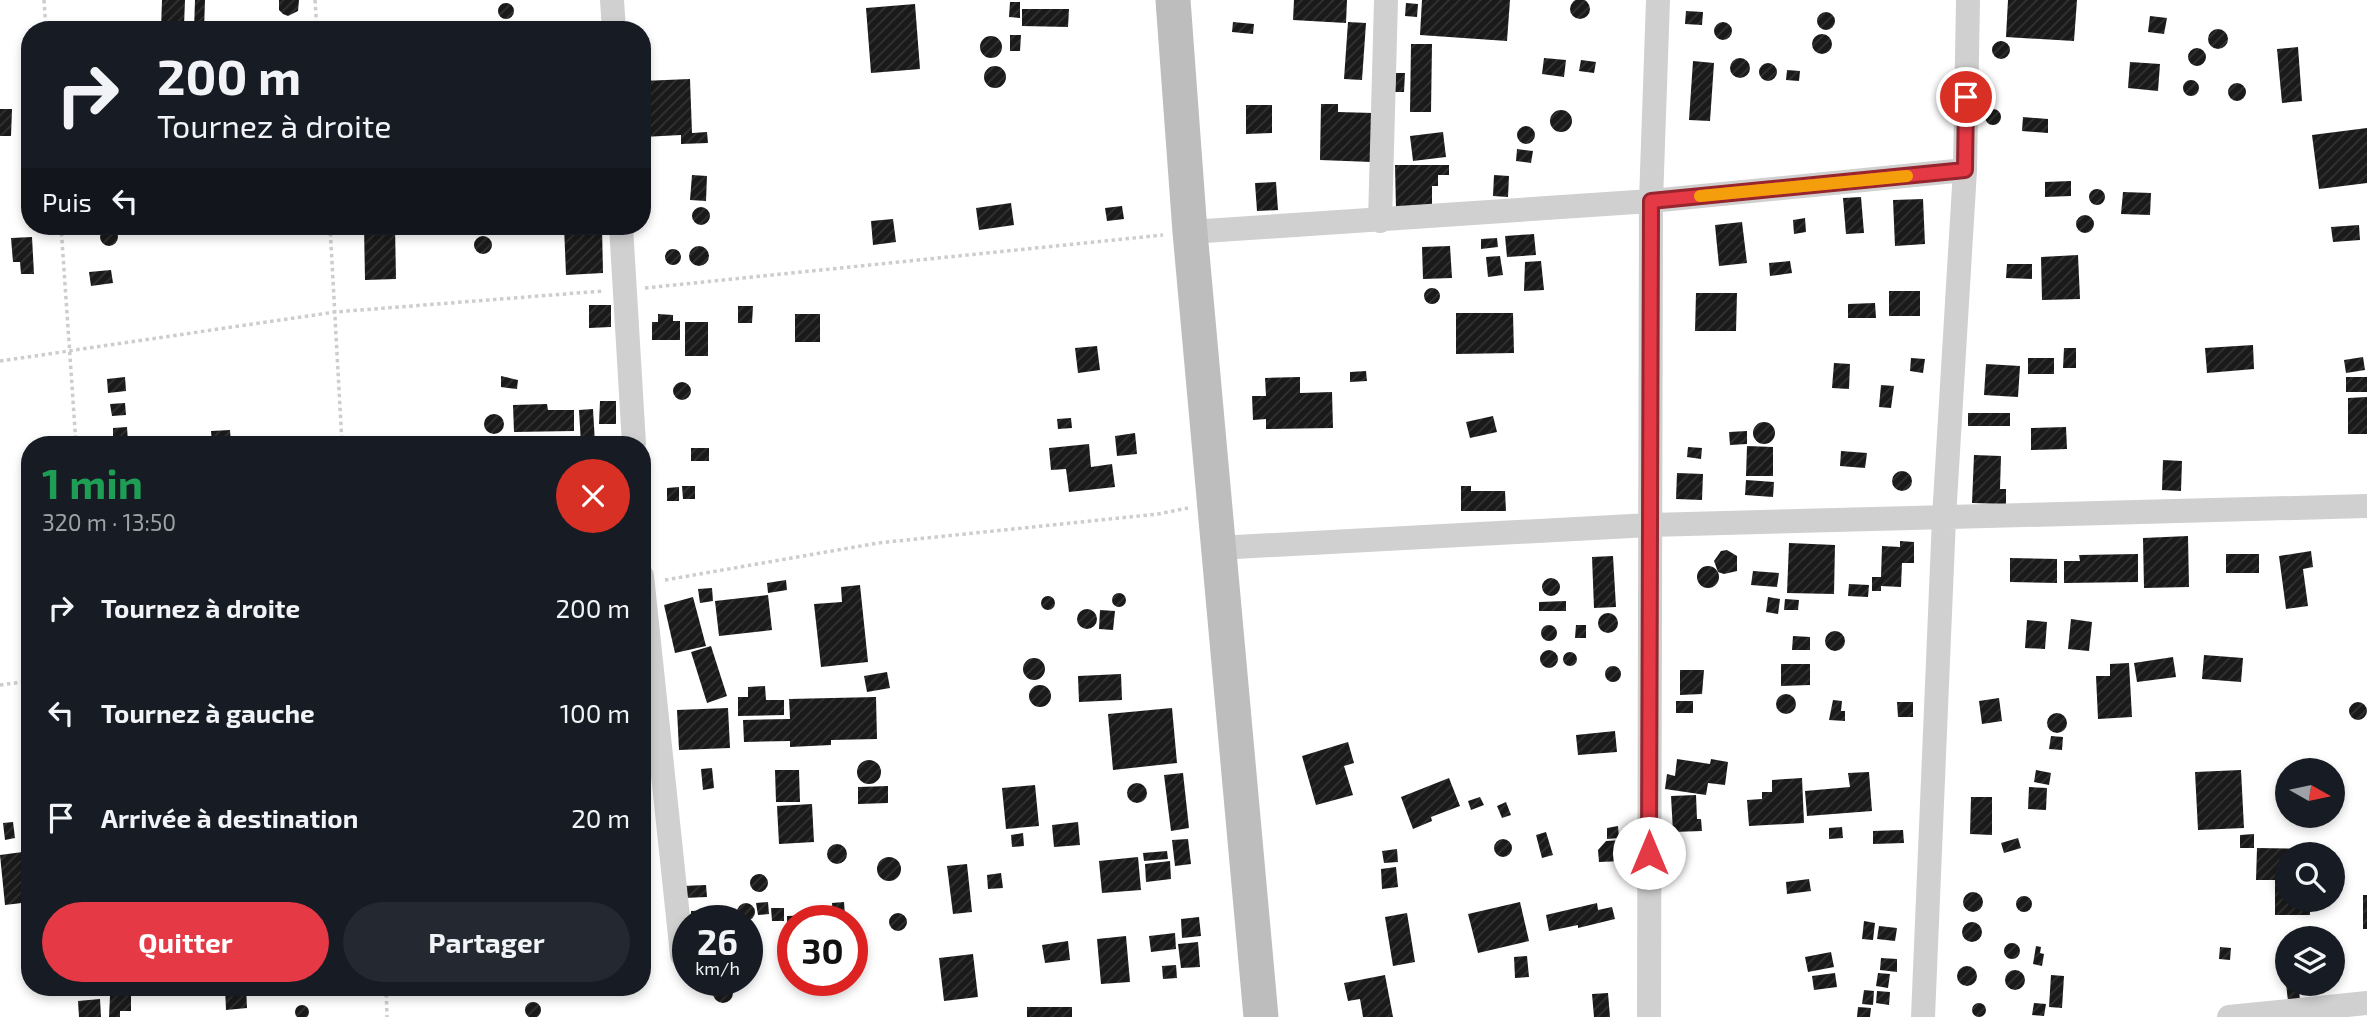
<!DOCTYPE html>
<html lang="fr">
<meta charset="utf-8">
<style>
body{margin:0;font-family:"Exo 2",sans-serif;background:#242831;color:#f1f3f6;height:100vh;display:flex;flex-direction:column;font-size:26px;white-space:nowrap}
*{box-sizing:border-box;margin:0}
p{font-size:23px;color:#9ea1a6}
.icon{flex:none;width:38px;height:38px;fill:none;stroke:currentColor;stroke-width:2;stroke-linecap:round;stroke-linejoin:round}
.map{position:relative;flex:1;overflow:hidden}
.details{position:absolute;left:21px;top:436px;width:630px;height:560px;display:flex;flex-direction:column;background:#171b24;border-radius:28px;box-shadow:0 4px 10px #0003}
.details>*{flex:none}
.hud{position:absolute;left:21px;top:21px;width:630px;height:214px;border-radius:28px;box-shadow:0 4px 10px #0003;background:#171b24;color:#f1f3f6;overflow:hidden}
.needle{width:46px;rotate:99deg}
.controls{position:absolute;left:2275px;top:758px;display:grid;gap:14px}
.controls a{display:grid;place-items:center;width:70px;height:70px;border-radius:50%;background:#171b24;box-shadow:0 4px 10px #0003;font-size:35px}
.speed{position:absolute;left:672px;top:905px;display:flex;gap:14px;font-size:35px;font-weight:700;text-align:center}
.speed>*{display:grid;place-content:center;width:91px;height:91px;border-radius:50%;background:#171b24;box-shadow:0 4px 10px #0003;line-height:1}
.speed small{font-size:18px;font-weight:400}
.speed .limit{border:10px solid #d22;background:#fff;color:#111}
.pin{position:absolute;display:grid;place-items:center;width:60px;height:60px;color:#fff;margin:-30px;border:4px solid #fff;border-radius:50%;box-shadow:0 2px 7px #0007}
.me{position:absolute;width:77px;margin:-38px;rotate:0deg;stroke-linejoin:round;filter:drop-shadow(0 0 5px #0008)}
.turn{display:flex;align-items:center;gap:24px;height:147px;padding:0 21px;font-size:32px}
.turn .icon{width:91px;height:91px;stroke-width:2.5}
.turn b{display:block;font-size:49px;line-height:60px}
.then{display:flex;align-items:center;height:66px;padding:0 21px;background:#0003;gap:14px;font-size:26px}
.round{display:grid;place-items:center;flex:none;width:74px;height:74px;border-radius:37px;background:#242831}
.summary{display:flex;align-items:center;justify-content:space-between;height:119px;padding:0 21px}
h1{font-size:42px;font-weight:700;line-height:52px;color:#1e9e55}
.action{display:flex;gap:14px;margin-top:auto;padding:14px 21px}
.action a{flex:1;height:80px;border-radius:42px;background:#e63946;color:#fff;font-size:28px;font-weight:700;line-height:80px;text-align:center}
.action a+a{background:#242831;color:#f1f3f6}
ul{padding:0;list-style:none}
li{display:flex;align-items:center;gap:21px;height:105px;padding:0 21px}
li div{flex:1}
li b{display:block;font-size:26px}
li em{font-style:normal}
.map>svg:first-child{display:block}
</style>
<div class="map">
<svg width="2367" height="1017" viewBox="0 0 2367 1017">
<defs>
<pattern id="building-hatch" width="6" height="6" patternUnits="userSpaceOnUse" patternTransform="scale(1.75)"><rect width="6" height="6" fill="#1a1a1a"/><path d="M-1 1l2-2M0 6l6-6M5 7l2-2" fill="none" stroke="#333"/></pattern>
</defs>
<rect width="100%" height="100%" fill="#fff"/>
<!-- building -->
<path fill="url(#building-hatch)" d="M1570 9a10 10 0 1 1 20 0a10 10 0 1 1-20 0Z
M162 0H185L184 26 169 25 168 30 161 29Z
M195 0H205L204 30H194Z
M279 0H299L298 11 288 16 283 14 279 10Z
M1294 0H1347L1346 23 1293 20Z
M1422 0H1510L1507 41 1420 35Z
M2008 0H2077L2074 41 2006 37Z
M1010 2H1020V18L1009 17Z
M498 11a8 8 0 1 1 16 0a8 8 0 1 1-16 0Z
M1406 3 1418 4 1417 17 1405 16Z
M915 4 920 69 871 73 866 8Z
M1022 9H1069L1068 27 1022 26Z
M1686 11 1703 12 1702 25 1685 24Z
M1817 21a9 9 0 1 1 18 0a9 9 0 1 1-18 0Z
M2150 16 2167 18 2164 34 2148 32Z
M1714 31a9 9 0 1 1 18 0a9 9 0 1 1-18 0Z
M1233 22 1254 24 1253 34 1232 32Z
M1348 22 1366 23 1362 80 1344 79Z
M2208 39a10 10 0 1 1 20 0a10 10 0 1 1-20 0Z
M1812 44a10 10 0 1 1 20 0a10 10 0 1 1-20 0Z
M1010 35H1021L1020 51H1010Z
M980 47a11 11 0 1 1 22 0a11 11 0 1 1-22 0Z
M1992 50a9 9 0 1 1 18 0a9 9 0 1 1-18 0Z
M1411 44H1432L1431 112H1410Z
M2298 47 2302 101 2282 103 2277 49Z
M2188 57a9 9 0 1 1 18 0a9 9 0 1 1-18 0Z
M1730 68a10 10 0 1 1 20 0a10 10 0 1 1-20 0Z
M1544 58 1566 60 1564 77 1542 74Z
M1581 60 1596 62 1594 73 1579 71Z
M1693 61 1714 63 1710 121 1689 120Z
M2130 62 2160 64 2158 91 2128 88Z
M1759 72a9 9 0 1 1 18 0a9 9 0 1 1-18 0Z
M984 77a11 11 0 1 1 22 0a11 11 0 1 1-22 0Z
M1787 70 1800 71 1799 81 1786 80Z
M1396 73H1405L1404 92H1395Z
M690 79 692 133 707 132 708 143 681 144V135L643 137 642 81Z
M2183 88a8 8 0 1 1 16 0a8 8 0 1 1-16 0Z
M2228 92a9 9 0 1 1 18 0a9 9 0 1 1-18 0Z
M1321 104H1338V112L1373 113 1372 162 1320 160Z
M1246 105H1272V133L1246 134Z
M1985 117a8 8 0 1 1 16 0a8 8 0 1 1-16 0Z
M0 109H12L11 136H0Z
M1550 121a11 11 0 1 1 22 0a11 11 0 1 1-22 0Z
M2023 117 2048 119V133L2022 131Z
M1517 135a9 9 0 1 1 18 0a9 9 0 1 1-18 0Z
M2367 128V183L2319 189 2312 135Z
M1443 132 1446 157 1413 161 1410 136Z
M1517 149 1533 151 1531 163 1516 161Z
M1395 165H1449V175H1438V186H1432V209H1396Z
M692 175 707 176 706 201 690 200Z
M1494 175 1509 176 1508 197 1493 196Z
M2071 181V196L2045 197V182Z
M1276 182 1278 210 1257 211 1255 183Z
M2089 197a8 8 0 1 1 16 0a8 8 0 1 1-16 0Z
M2123 192 2151 193 2150 215 2121 214Z
M1861 197 1864 233 1846 234 1843 198Z
M1923 199 1925 244 1895 246 1893 200Z
M1011 203 1014 225 979 230 976 208Z
M1122 206 1124 219 1107 221 1105 208Z
M692 216a9 9 0 1 1 18 0a9 9 0 1 1-18 0Z
M2076 224a9 9 0 1 1 18 0a9 9 0 1 1-18 0Z
M1805 218 1806 232 1794 234 1793 220Z
M893 219 896 242 873 245 871 221Z
M1742 222 1747 263 1719 266 1715 225Z
M2359 225 2360 240 2333 242 2331 227Z
M364 226H395L396 279 365 280Z
M564 226H602L603 273 566 275Z
M100 237a9 9 0 1 1 18 0a9 9 0 1 1-18 0Z
M1534 234 1536 255 1507 257 1505 236Z
M474 245a9 9 0 1 1 18 0a9 9 0 1 1-18 0Z
M32 237 34 274H21L20 262H13L11 238Z
M1497 238 1498 247 1481 249V239Z
M1450 246 1452 278 1423 279 1422 247Z
M689 256a10 10 0 1 1 20 0a10 10 0 1 1-20 0Z
M665 257a8 8 0 1 1 16 0a8 8 0 1 1-16 0Z
M2078 255 2080 299 2042 300 2041 257Z
M1500 256 1503 275 1488 277 1486 257Z
M1541 261 1544 290 1524 291 1525 262Z
M1790 261 1792 273 1770 276 1769 263Z
M2007 264H2032V279L2006 278Z
M111 270 113 283 91 286 89 272Z
M1424 296a8 8 0 1 1 16 0a8 8 0 1 1-16 0Z
M1889 291H1920V316H1889Z
M1696 293H1737L1736 331H1695Z
M1875 303 1876 318H1848V304Z
M589 305H611V327L589 328Z
M738 306H753L752 323H738Z
M1456 313H1513L1514 353 1456 354Z
M658 314 673 315V321H680V340H652V322H658Z
M795 314H820V342H795Z
M685 322H708V356H685Z
M2253 345 2254 369 2207 373 2205 348Z
M1097 346 1100 370 1078 373 1075 348Z
M2064 348H2076V368H2063Z
M2363 357 2365 370 2346 373 2344 360Z
M1911 358 1925 359 1923 373 1910 371Z
M2028 358H2054V374H2028Z
M1834 363 1850 364 1849 389 1832 388Z
M1986 364 2020 366 2018 397 1984 395Z
M1366 371 1367 381 1350 382V372Z
M501 376 518 380 517 389 501 387Z
M125 377 126 391 108 393 107 379Z
M1300 377V393L1332 392 1333 428 1266 429V419L1253 420 1252 396H1266L1265 378Z
M2346 377H2367V392H2346Z
M673 391a9 9 0 1 1 18 0a9 9 0 1 1-18 0Z
M1881 385 1894 386 1891 408 1879 407Z
M2367 397V434H2348V398Z
M600 401H616V424H599Z
M125 403 126 415 112 416 110 404Z
M547 404 548 410H574V431L514 432 513 405Z
M593 409 595 443 581 444 579 410Z
M1968 413H2010V426H1968Z
M484 424a10 10 0 1 1 20 0a10 10 0 1 1-20 0Z
M1493 416 1497 432 1470 438 1466 422Z
M1071 418 1072 428 1058 429 1057 419Z
M1753 433a11 11 0 1 1 22 0a11 11 0 1 1-22 0Z
M127 427 128 442 113 443V428Z
M2066 427 2067 449 2031 450V428Z
M230 430 231 444H212L211 431Z
M1747 431V444L1730 445 1729 432Z
M1135 433 1137 454 1117 456 1115 436Z
M619 437 620 444H597L596 439Z
M1089 444 1091 467 1112 464 1115 487 1069 492 1066 469 1051 470 1049 448Z
M1747 446 1773 447V476H1746Z
M1688 447 1702 448 1701 459 1687 457Z
M691 448H709V461H691Z
M1841 451 1867 453 1865 468 1840 466Z
M1974 455 2001 456 2000 489H2006V504L1972 503Z
M2163 460 2182 461 2181 491 2162 490Z
M1892 481a10 10 0 1 1 20 0a10 10 0 1 1-20 0Z
M1677 473 1703 474 1702 500 1676 499Z
M1746 480 1774 482 1773 497 1745 495Z
M682 486H695V499H683Z
M1461 486H1471V491H1505L1506 511H1461Z
M679 487V501H667V488Z
M2188 536 2189 587 2144 588 2143 538Z
M1900 541 1914 542V563H1902L1901 587 1881 586V591H1872V577H1881L1882 546 1900 547Z
M1789 543 1835 545 1834 594 1787 593Z
M1727 550 1737 556V571L1724 574 1718 572 1714 561 1721 551Z
M2311 551 2313 567 2303 569 2308 606 2286 609 2279 556Z
M2138 554V582L2064 583V561H2080L2079 555Z
M2226 554H2259V573H2226Z
M1613 556 1616 607 1594 608 1592 557Z
M2010 558 2057 559V583L2010 582Z
M1697 577a11 11 0 1 1 22 0a11 11 0 1 1-22 0Z
M1753 571 1779 573 1777 587 1751 585Z
M1542 587a9 9 0 1 1 18 0a9 9 0 1 1-18 0Z
M786 580 787 590 768 593 767 583Z
M1849 584 1869 585 1868 597 1848 596Z
M860 585 868 662 821 667 814 604 842 602 841 587Z
M712 588 713 601 700 603 698 589Z
M1112 600a7 7 0 1 1 14 0a7 7 0 1 1-14 0Z
M768 595 772 630 719 636 715 601Z
M1041 603a7 7 0 1 1 14 0a7 7 0 1 1-14 0Z
M693 597 706 646 675 653 664 605Z
M1768 597 1780 599 1778 614 1766 612Z
M1785 599 1799 600 1798 610H1784Z
M1566 601V611H1539V602Z
M1077 619a10 10 0 1 1 20 0a10 10 0 1 1-20 0Z
M1100 610 1115 611 1113 630 1099 629Z
M1598 623a10 10 0 1 1 20 0a10 10 0 1 1-20 0Z
M2071 619 2092 622 2089 651 2068 649Z
M2027 620 2047 622 2045 649 2025 648Z
M1576 625H1586V638H1575Z
M1541 633a8 8 0 1 1 16 0a8 8 0 1 1-16 0Z
M1825 641a10 10 0 1 1 20 0a10 10 0 1 1-20 0Z
M1793 636 1810 637V650H1792Z
M711 646 727 696 707 703 691 652Z
M1540 659a9 9 0 1 1 18 0a9 9 0 1 1-18 0Z
M1563 659a7 7 0 1 1 14 0a7 7 0 1 1-14 0Z
M2204 655 2243 658 2241 682 2202 679Z
M2173 657 2176 677 2137 682 2134 663Z
M1023 669a11 11 0 1 1 22 0a11 11 0 1 1-22 0Z
M2129 663 2132 717 2098 719 2096 676H2110V664Z
M1781 664H1810V685L1781 686Z
M1605 674a8 8 0 1 1 16 0a8 8 0 1 1-16 0Z
M1680 670H1704L1702 694 1680 695Z
M887 672 890 688 867 692 864 676Z
M1121 674 1122 700 1079 702 1078 676Z
M1029 696a11 11 0 1 1 22 0a11 11 0 1 1-22 0Z
M765 686 766 700H784V715L738 716V697H748V687Z
M1776 704a10 10 0 1 1 20 0a10 10 0 1 1-20 0Z
M876 697 877 739 831 740V745L790 747V741L744 742 743 720 790 719 789 699Z
M1999 698 2002 721 1982 724 1979 701Z
M1833 700 1842 701 1841 711H1845V721L1829 720Z
M1676 701H1693V713H1676Z
M2349 711a9 9 0 1 1 18 0a9 9 0 1 1-18 0Z
M1897 702H1913V717H1898Z
M728 708 730 748 679 750 677 710Z
M1172 708 1177 763 1113 770 1108 714Z
M2047 723a10 10 0 1 1 20 0a10 10 0 1 1-20 0Z
M1615 731 1617 752 1578 755 1576 735Z
M2051 736 2063 737 2062 750 2049 749Z
M1348 742 1354 763 1344 766 1353 795 1316 805 1302 756Z
M1677 759 1710 764 1711 759 1728 762 1725 785 1708 783 1706 795 1665 789 1667 774 1675 776Z
M857 772a12 12 0 1 1 24 0a12 12 0 1 1-24 0Z
M712 768 714 788 703 790 701 769Z
M775 770H799L800 802H776Z
M2036 770 2051 773 2049 785 2034 782Z
M2241 770 2244 828 2198 830 2195 772Z
M1869 772 1872 811 1807 816 1805 791 1850 787 1848 773Z
M1183 773 1189 828 1171 831 1164 775Z
M1449 778 1460 806 1431 817 1432 821 1413 829 1401 797Z
M1802 778 1804 823 1749 826 1747 800 1762 799V792H1772V780Z
M1127 793a10 10 0 1 1 20 0a10 10 0 1 1-20 0Z
M1035 785 1039 826 1006 829 1002 788Z
M888 786V803L858 804V787Z
M2029 787 2047 788 2046 810 2028 809Z
M1696 795 1697 819H1701L1702 831 1673 832 1671 796Z
M1480 797 1484 805 1471 810 1468 801Z
M1971 797H1992V835L1970 834Z
M1506 802 1511 815 1502 818 1497 806Z
M812 804 814 842 779 844 777 806Z
M13 822 15 838 5 840 3 823Z
M1078 822 1080 845 1054 847 1052 825Z
M1618 826 1619 838 1607 839V828Z
M1842 827 1843 838 1829 839V828Z
M1903 830 1904 843 1873 844V831Z
M1546 832 1553 855 1542 858 1536 835Z
M1023 833 1024 846 1012 847 1011 835Z
M2254 834V848H2240V835Z
M2018 838 2021 848 2004 853 2001 843Z
M1188 839 1191 864 1175 866 1172 840Z
M1494 848a9 9 0 1 1 18 0a9 9 0 1 1-18 0Z
M1623 840V861L1599 862 1598 850 1606 841Z
M827 854a10 10 0 1 1 20 0a10 10 0 1 1-20 0Z
M2257 848 2323 849V854H2287V900H2323V909L2310 908V915H2275V880H2256Z
M1397 849 1398 862 1384 863 1382 851Z
M30 851V902L5 905 0 855Z
M1167 851 1168 859 1144 861 1143 853Z
M877 869a12 12 0 1 1 24 0a12 12 0 1 1-24 0Z
M1138 857 1141 890 1102 893 1099 861Z
M1170 861 1171 879 1146 882 1145 864Z
M967 864 972 912 953 914 947 866Z
M1396 867 1398 887 1382 889 1381 869Z
M1001 873 1003 888 988 889 987 875Z
M750 883a9 9 0 1 1 18 0a9 9 0 1 1-18 0Z
M1809 879 1811 891 1787 894 1786 882Z
M706 885 707 897 683 898 682 886Z
M1963 902a10 10 0 1 1 20 0a10 10 0 1 1-20 0Z
M2363 895H2367V929H2363Z
M2016 904a8 8 0 1 1 16 0a8 8 0 1 1-16 0Z
M768 902 769 914 758 915 756 903Z
M844 902 845 915 833 916 832 903Z
M1520 902 1529 941 1478 953 1468 914Z
M737 912a9 9 0 1 1 18 0a9 9 0 1 1-18 0Z
M1597 903 1598 910 1612 907 1615 919 1578 928V925L1549 931 1546 915Z
M771 908H784V921H772Z
M717 910 718 920H691V911Z
M889 922a9 9 0 1 1 18 0a9 9 0 1 1-18 0Z
M1407 913 1415 962 1393 966 1385 917Z
M822 915V920H793V967H788L787 916Z
M1199 917 1201 936 1182 938 1181 919Z
M1864 921 1875 923 1873 940 1862 939Z
M1962 932a10 10 0 1 1 20 0a10 10 0 1 1-20 0Z
M1879 926 1897 928 1895 941 1877 939Z
M1175 933 1176 949 1151 952 1149 936Z
M1126 936 1130 982 1101 984 1097 939Z
M1068 941 1070 960 1045 963 1042 945Z
M1198 942 1200 967 1181 968 1178 944Z
M2004 951a8 8 0 1 1 16 0a8 8 0 1 1-16 0Z
M2036 946 2041 947 2040 953 2044 954 2042 966 2033 964Z
M2220 947 2231 948 2230 960 2219 959Z
M1831 952 1834 967 1808 972 1805 957Z
M973 954 978 997 944 1001 939 958Z
M1527 956 1529 977 1515 978 1514 957Z
M1881 958 1897 959V972L1880 970Z
M1176 965 1177 978 1163 979 1162 966Z
M1957 976a10 10 0 1 1 20 0a10 10 0 1 1-20 0Z
M2005 980a10 10 0 1 1 20 0a10 10 0 1 1-20 0Z
M1835 973 1837 987 1814 990 1812 976Z
M1878 973 1890 974 1888 988 1876 986Z
M1385 975 1393 1017H1363L1360 999 1348 1001 1344 983Z
M2051 975 2064 976 2062 1008 2049 1007Z
M713 993a10 10 0 1 1 20 0a10 10 0 1 1-20 0Z
M2286 984H2298L2300 999 2288 1001Z
M225 987H246L247 1008 226 1010Z
M1864 990 1874 991 1873 1005 1862 1004Z
M1877 991 1890 992 1889 1005 1876 1003Z
M1608 993 1610 1017H1594L1592 994Z
M110 996H131V1011H120V1017H109Z
M100 999 101 1017H79L78 1001Z
M525 1010a8 8 0 1 1 16 0a8 8 0 1 1-16 0Z
M1972 1010a7 7 0 1 1 14 0a7 7 0 1 1-14 0Z
M2034 1003 2046 1004 2044 1016 2032 1015Z
M295 1012a7 7 0 1 1 14 0a7 7 0 1 1-14 0Z
M1027 1007H1072V1017H1027Z
M1858 1007 1871 1008 1870 1017H1857Z"/>
<g fill="none" stroke-linecap="round" stroke-linejoin="round">
<!-- path -->
<path stroke="#cdcdcd" stroke-width="3.5" stroke-dasharray="3.5 3.5" stroke-linecap="butt" d="M44 0 46 30
M315 0 317 30
M61 226 76 444
M330 226 342 444
M645 288 1163 235
M0 361 335 312 603 291
M665 580 878 543 1158 514 1188 508
M0 685 30 681
M386 987 387 1017"/>
<!-- minor -->
<path stroke="#d0d0d0" stroke-width="24" d="M612 0 614 30
M1380 221 1386 0
M621 226 634 444
M1190 232 1651 201 1965 170
M1217 548 1650 525 2367 506
M642 576 682 955
M1649 1017 1651 201 1658 0
M1923 1017 1944 518 1965 170 1968 0
M2229 1017 2367 1003"/>
<!-- secondary -->
<path stroke="#bdbdbd" stroke-width="35" d="M1173 0 1190 232 1261 1017"/>
</g>
<g fill="none" stroke-linecap="round" stroke-linejoin="round">
<!-- route casing -->
<g stroke="#96252e" stroke-width="18">
<path id="route" d="M1649 853 1651 201 1965 170 1966 97"/>
</g>
<!-- route -->
<use href="#route" stroke="#e63946" stroke-width="12"/>
<!-- slow -->
<path stroke="#f59e0b" stroke-width="12" d="M1700 196 1907 176"/>
</g>
</svg>
<div class="controls">
<a><svg class="needle" viewBox="-14 -14 28 28"><path d="M0-13l5 13h-10z" fill="#e53935"/><path d="M0 13l5-13h-10z" fill="#9ea1a6"/></svg></a>
<a><svg class="icon" aria-label="search" viewBox="0 0 24 24"><circle cx="10" cy="10" r="6"/><path d="M15 15l6 6"/></svg></a>
<a><svg class="icon" aria-label="layers" viewBox="0 0 24 24"><path d="M12 4l9 5-9 5-9-5zM3 14l9 5 9-5"/></svg></a>
</div>
<div class="speed"><div>26<small>km/h</small></div><div class="limit">30</div></div>
<div class="pin" style="left:1966px;top:97px;background:#d93025"><svg class="icon" aria-label="arrive" viewBox="0 0 24 24"><path d="M6 21V4h12l-3 4 3 4H6"/></svg></div>
<svg class="me" style="left:1649px;top:853px" viewBox="-20 -20 40 40"><circle r="19" fill="#fff"/><path d="M0-13L10 11 0 6-10 11z" fill="#e63946"/></svg>
<div class="hud">
<div class="turn"><svg class="icon" aria-label="right" viewBox="0 0 24 24"><path d="M7 20v-9h11M14 6l5 5-5 5"/></svg><div><b>200 m</b>Tournez à droite</div></div>
<div class="then">Puis<svg class="icon" aria-label="left" viewBox="0 0 24 24"><path d="M17 20v-9H6M10 6l-5 5 5 5"/></svg></div>
</div>
<section class="details">
<div class="summary"><div><h1>1 min</h1><p>320 m · 13:50</p></div><a class="round" style="background:#d93025;color:#fff"><svg class="icon" aria-label="close" viewBox="0 0 24 24"><path d="M6 6l12 12M18 6L6 18"/></svg></a></div>
<ul>
<li><svg class="icon" aria-label="right" viewBox="0 0 24 24"><path d="M7 20v-9h11M14 6l5 5-5 5"/></svg><div><b>Tournez à droite</b></div><em>200 m</em></li>
<li><svg class="icon" aria-label="left" viewBox="0 0 24 24"><path d="M17 20v-9H6M10 6l-5 5 5 5"/></svg><div><b>Tournez à gauche</b></div><em>100 m</em></li>
<li><svg class="icon" aria-label="arrive" viewBox="0 0 24 24"><path d="M6 21V4h12l-3 4 3 4H6"/></svg><div><b>Arrivée à destination</b></div><em>20 m</em></li>
</ul>
<div class="action"><a>Quitter</a><a>Partager</a></div>
</section>
</div>
